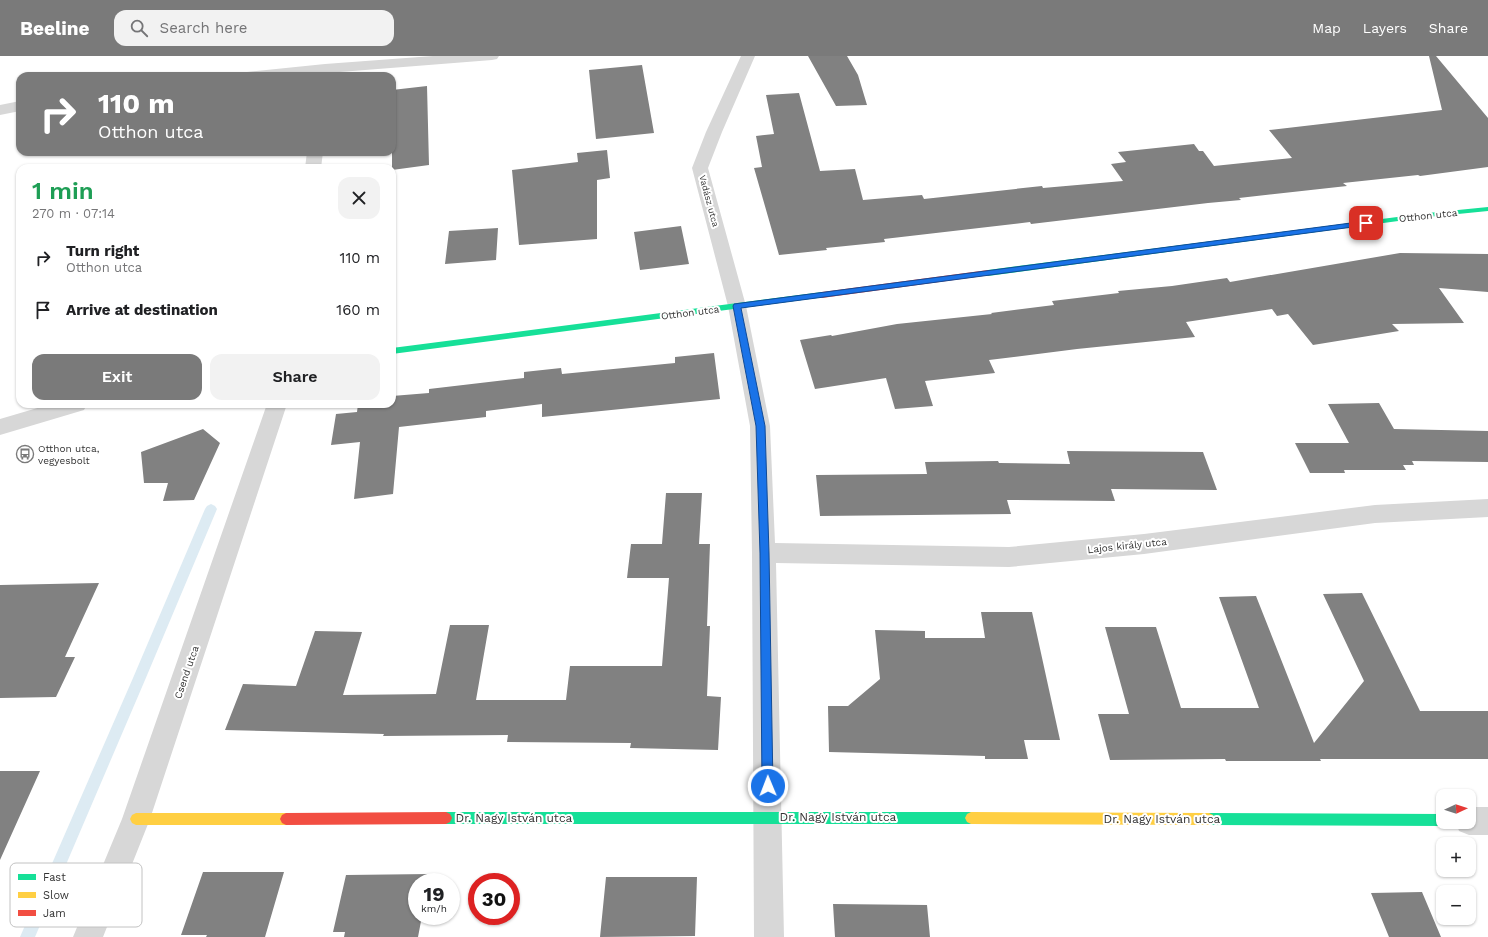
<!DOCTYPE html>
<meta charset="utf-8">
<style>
body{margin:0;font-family:"Work Sans",sans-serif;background:#f2f2f2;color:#202124;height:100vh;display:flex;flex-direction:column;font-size:15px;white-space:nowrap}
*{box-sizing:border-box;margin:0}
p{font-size:13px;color:#757577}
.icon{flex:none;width:22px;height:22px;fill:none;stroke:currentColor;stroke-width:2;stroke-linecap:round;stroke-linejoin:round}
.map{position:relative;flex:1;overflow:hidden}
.side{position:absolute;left:16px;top:108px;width:380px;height:244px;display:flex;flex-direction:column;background:#fff;border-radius:12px;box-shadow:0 1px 3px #0004}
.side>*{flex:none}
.guide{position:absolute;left:16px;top:16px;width:380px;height:84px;border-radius:12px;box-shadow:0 1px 3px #0004;background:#7a7a7a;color:#fff;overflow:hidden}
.needle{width:26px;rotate:87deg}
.controls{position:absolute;left:1436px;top:733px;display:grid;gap:8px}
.controls a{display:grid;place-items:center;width:40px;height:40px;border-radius:8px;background:#fff;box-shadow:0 1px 3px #0004;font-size:20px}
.speed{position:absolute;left:408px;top:817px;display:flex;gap:8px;font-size:20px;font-weight:700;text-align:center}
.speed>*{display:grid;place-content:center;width:52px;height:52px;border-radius:50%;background:#fff;box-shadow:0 1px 3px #0004;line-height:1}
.speed small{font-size:10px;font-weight:400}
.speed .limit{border:6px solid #d22;background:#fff;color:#111}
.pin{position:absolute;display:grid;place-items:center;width:34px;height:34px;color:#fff;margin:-17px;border-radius:8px;box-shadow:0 2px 6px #0006}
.me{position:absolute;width:44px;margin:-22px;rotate:359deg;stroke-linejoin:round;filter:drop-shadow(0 0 3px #0008)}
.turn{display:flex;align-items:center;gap:14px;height:84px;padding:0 16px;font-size:18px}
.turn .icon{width:52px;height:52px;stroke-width:2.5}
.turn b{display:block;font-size:28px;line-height:34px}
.round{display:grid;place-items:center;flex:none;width:42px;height:42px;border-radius:12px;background:#f2f2f2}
.summary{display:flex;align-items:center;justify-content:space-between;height:68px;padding:0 16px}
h1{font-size:24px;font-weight:600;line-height:30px;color:#1e9e55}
.button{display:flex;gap:8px;margin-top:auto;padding:8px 16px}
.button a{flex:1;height:46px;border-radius:12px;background:#7a7a7a;color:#fff;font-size:16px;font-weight:600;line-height:46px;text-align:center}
.button a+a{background:#f2f2f2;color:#202124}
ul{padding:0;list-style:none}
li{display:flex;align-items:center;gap:12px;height:52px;padding:0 16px}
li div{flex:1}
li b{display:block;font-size:15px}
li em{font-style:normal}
header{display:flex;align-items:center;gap:24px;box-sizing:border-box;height:56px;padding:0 20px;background:#7a7a7a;color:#fff}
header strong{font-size:19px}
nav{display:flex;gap:22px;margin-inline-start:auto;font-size:14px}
.search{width:280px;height:36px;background:#f2f2f2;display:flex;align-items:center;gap:10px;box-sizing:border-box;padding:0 14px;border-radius:12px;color:#757577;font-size:15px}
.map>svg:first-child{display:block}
</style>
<header>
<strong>Beeline</strong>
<div class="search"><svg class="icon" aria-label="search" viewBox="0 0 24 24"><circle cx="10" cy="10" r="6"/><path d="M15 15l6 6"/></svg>Search here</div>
<nav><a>Map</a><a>Layers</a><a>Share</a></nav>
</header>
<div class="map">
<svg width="1488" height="881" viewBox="0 0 1488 881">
<rect width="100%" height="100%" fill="#fff"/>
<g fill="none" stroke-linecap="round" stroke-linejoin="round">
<!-- stream -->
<path fill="#ddebf3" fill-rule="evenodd" d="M211 448 215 450 217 453 145 624 35 881H20L133 622 205 453 207 450Z"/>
</g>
<!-- building -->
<path fill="#818181" d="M808 0H847L858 19 867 49 836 50Z
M1429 0H1436L1488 62V111L1420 120 1418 119 1343 127 1347 130 1239 142 1241 144 1208 147 1031 168 1030 166 884 183 885 186 826 192 827 194 779 199 754 112 762 111 756 80 774 78 766 39 799 37 820 115 855 113 863 144 922 139 924 143 1042 130 1043 132 1123 125 1111 108 1126 106 1118 96 1194 88 1199 95H1203L1214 110 1292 102 1269 74 1442 54Z
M642 9 654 77 596 83 589 14Z
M427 30 429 109 392 114V34Z
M607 94 610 122 597 124V183L519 189 512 114 578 106 577 97Z
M681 170 689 208 640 214 634 176Z
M498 172 496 204 445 208 449 175Z
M1400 197 1488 198V236L1439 232 1464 267 1392 268 1399 275 1313 289 1288 258 1277 260 1272 253 1186 266 1195 281 1077 293 989 304 995 317 925 325 933 350 895 353 886 322 815 333 800 284 831 279 832 280 897 268 992 258 991 257 1054 249 1052 245 1119 237 1118 235 1172 230 1227 222 1230 226Z
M714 297 720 343 542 361V348L486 355V361L399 371 393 438 354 443 360 386 331 389 336 358 357 356 358 348H392V340L429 337V333L524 322V316L561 312 562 318 675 307V301Z
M1379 347 1394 373 1488 375V406L1412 405 1414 409H1403L1406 414H1344L1345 417H1310L1295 387H1349L1328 348Z
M203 373 220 387 194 444 163 445 168 427H144L141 396Z
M1067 395 1203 396 1217 434 1111 433 1115 445 1007 444 1011 458 820 460 816 419 927 418 925 406 998 405 999 407 1070 408Z
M666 437H702L699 488H710L707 570H710L707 640 721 641 718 694 630 692 631 687 507 686 508 679 383 680 384 678 225 674 243 628 296 630 315 575 362 576 343 639 436 638 450 569H489L476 644H566L570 610H662L669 522H627L631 488H662Z
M99 527 65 601H75L56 641 0 642V529Z
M1362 537 1420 655H1488V703H1320L1321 705H1226L1225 703 1110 704 1098 658H1129L1105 571H1156L1181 652H1259L1219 541 1256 540 1314 687 1364 625 1323 538Z
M981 556H1032L1060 684H1024L1028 703H985V700L829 696 828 650H848L880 623 875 574 925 575V582H985Z
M0 715H40L0 804Z
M203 816H284L265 881H206L207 879H181Z
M430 818 428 826H417V860H422L418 881H344L345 876H333L346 819Z
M606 821H697L695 880 600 881Z
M1422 836 1441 881H1389L1371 837Z
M833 848 927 849 930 881H835Z"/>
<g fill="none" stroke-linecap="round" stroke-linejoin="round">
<!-- street -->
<path fill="#d7d7d7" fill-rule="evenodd" d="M433 0H499L497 3 492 4 289 20H240L242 17 247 16 325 8Z
M741 0H755L722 76 708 112 746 250 770 370 775 487 1009 491 1144 478 1375 449 1488 443V461L1375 467 1144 498 1009 511 776 507 784 881H754L752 497 750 370 728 250 692 112 706 76Z
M20 45V55L0 59V49Z
M307 96H323L321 112H305Z
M51 348H87L84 354 0 379V363Z
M267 348H287L150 763 103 881H73L122 763Z
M1469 751H1488V779H1469L1459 775 1456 766H1469Z"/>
<!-- fast -->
<path fill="#16e098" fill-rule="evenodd" d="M1488 151V155L1428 161 988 220 984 217 988 214 1428 157Z
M822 236 826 239 825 241 392 298V292Z
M446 756H971L975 758 977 762 975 766 971 768H446L442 766 440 762 442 758Z
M1209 757 1443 758V766H1448L1443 770 1209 769 1205 767 1203 763 1205 759Z"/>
<!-- slow -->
<path fill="#ffcf43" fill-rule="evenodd" d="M971 756 1209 757 1213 759 1215 763 1213 767 1209 769 971 768 967 766 965 762 967 758Z
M136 757H286L290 759 292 763 290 767 286 769H136L132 767 130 763 132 759Z"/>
<!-- jam -->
<path fill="#f24e42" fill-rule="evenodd" d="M988 214 992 217 991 219 822 242 818 239 822 236Z
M446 756 450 758 452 762 450 766 446 768 286 769 282 767 280 763 282 759 286 757Z"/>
</g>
<!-- route -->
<path fill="#1a73e8" stroke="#114b97" d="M1366 165H1368V169L741 252 765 370 769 497 773 730 772 734 768 735 764 734 762 730 760 497 756 370 733 250 734 248Z"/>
<!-- icons -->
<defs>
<g id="bus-ring" transform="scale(0.9)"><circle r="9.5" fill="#fff" stroke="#7a7a7a" stroke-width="1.5"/><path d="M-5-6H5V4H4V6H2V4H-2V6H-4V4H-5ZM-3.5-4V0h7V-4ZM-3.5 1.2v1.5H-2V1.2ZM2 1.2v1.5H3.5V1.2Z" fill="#7a7a7a"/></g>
</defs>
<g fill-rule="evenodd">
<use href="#bus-ring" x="25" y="398"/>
</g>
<g text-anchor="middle" stroke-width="4" stroke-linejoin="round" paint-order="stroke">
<!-- far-street labels -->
<g font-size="9" fill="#333" stroke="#fff">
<text transform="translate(709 145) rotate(75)" y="3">Vadász utca</text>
</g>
<!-- street labels -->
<g font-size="10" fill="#333" stroke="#fff">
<text transform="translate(1428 159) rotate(-6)" y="4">Otthon utca</text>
<text transform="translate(690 256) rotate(-7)" y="4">Otthon utca</text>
<text transform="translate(1127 489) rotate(-6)" y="4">Lajos király utca</text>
<text transform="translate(186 616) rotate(-71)" y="4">Csend utca</text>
</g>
<!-- poi labels -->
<g font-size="10" fill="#333" stroke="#fff" text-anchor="start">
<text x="38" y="396">Otthon utca,<tspan x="38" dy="12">vegyesbolt</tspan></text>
</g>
<!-- near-street labels -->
<g font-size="12" fill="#333" stroke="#fff">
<text x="838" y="765">Dr. Nagy István utca</text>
<text x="514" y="766">Dr. Nagy István utca</text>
<text x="1162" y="767">Dr. Nagy István utca</text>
</g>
</g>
<!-- legend -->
<rect x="10" y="807" width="132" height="64" rx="6" fill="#fff" stroke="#c2c2c2" stroke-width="1"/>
<rect x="18" y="818" width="18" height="6" fill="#16e098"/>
<rect x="18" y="836" width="18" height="6" fill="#ffcf43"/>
<rect x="18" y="854" width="18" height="6" fill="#f24e42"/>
<g font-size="11" fill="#333">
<text x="43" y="825">Fast</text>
<text x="43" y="843">Slow</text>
<text x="43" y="861">Jam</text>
</g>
</svg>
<div class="controls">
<a><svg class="needle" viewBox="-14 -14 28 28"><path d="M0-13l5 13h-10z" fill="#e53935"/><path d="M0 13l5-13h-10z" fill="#757577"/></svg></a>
<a>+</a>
<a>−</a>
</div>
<div class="speed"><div>19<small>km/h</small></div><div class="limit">30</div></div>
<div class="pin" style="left:1366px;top:167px;background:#d93025"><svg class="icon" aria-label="arrive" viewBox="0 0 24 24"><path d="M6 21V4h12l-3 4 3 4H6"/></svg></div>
<svg class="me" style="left:768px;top:730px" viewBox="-20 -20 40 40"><circle r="17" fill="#1a73e8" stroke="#fff" stroke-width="3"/><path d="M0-11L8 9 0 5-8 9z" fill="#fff"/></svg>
<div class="guide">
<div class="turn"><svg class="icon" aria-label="right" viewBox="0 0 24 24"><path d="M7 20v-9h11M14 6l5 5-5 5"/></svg><div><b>110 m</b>Otthon utca</div></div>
</div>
<section class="side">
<div class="summary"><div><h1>1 min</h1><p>270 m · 07:14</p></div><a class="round"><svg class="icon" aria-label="close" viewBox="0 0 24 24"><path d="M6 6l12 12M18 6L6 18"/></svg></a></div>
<ul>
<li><svg class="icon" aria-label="right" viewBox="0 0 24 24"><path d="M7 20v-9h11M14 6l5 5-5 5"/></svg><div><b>Turn right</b><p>Otthon utca</p></div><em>110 m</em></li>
<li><svg class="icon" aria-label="arrive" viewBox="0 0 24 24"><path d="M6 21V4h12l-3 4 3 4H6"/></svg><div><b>Arrive at destination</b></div><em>160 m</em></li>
</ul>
<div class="button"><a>Exit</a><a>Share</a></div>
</section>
</div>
